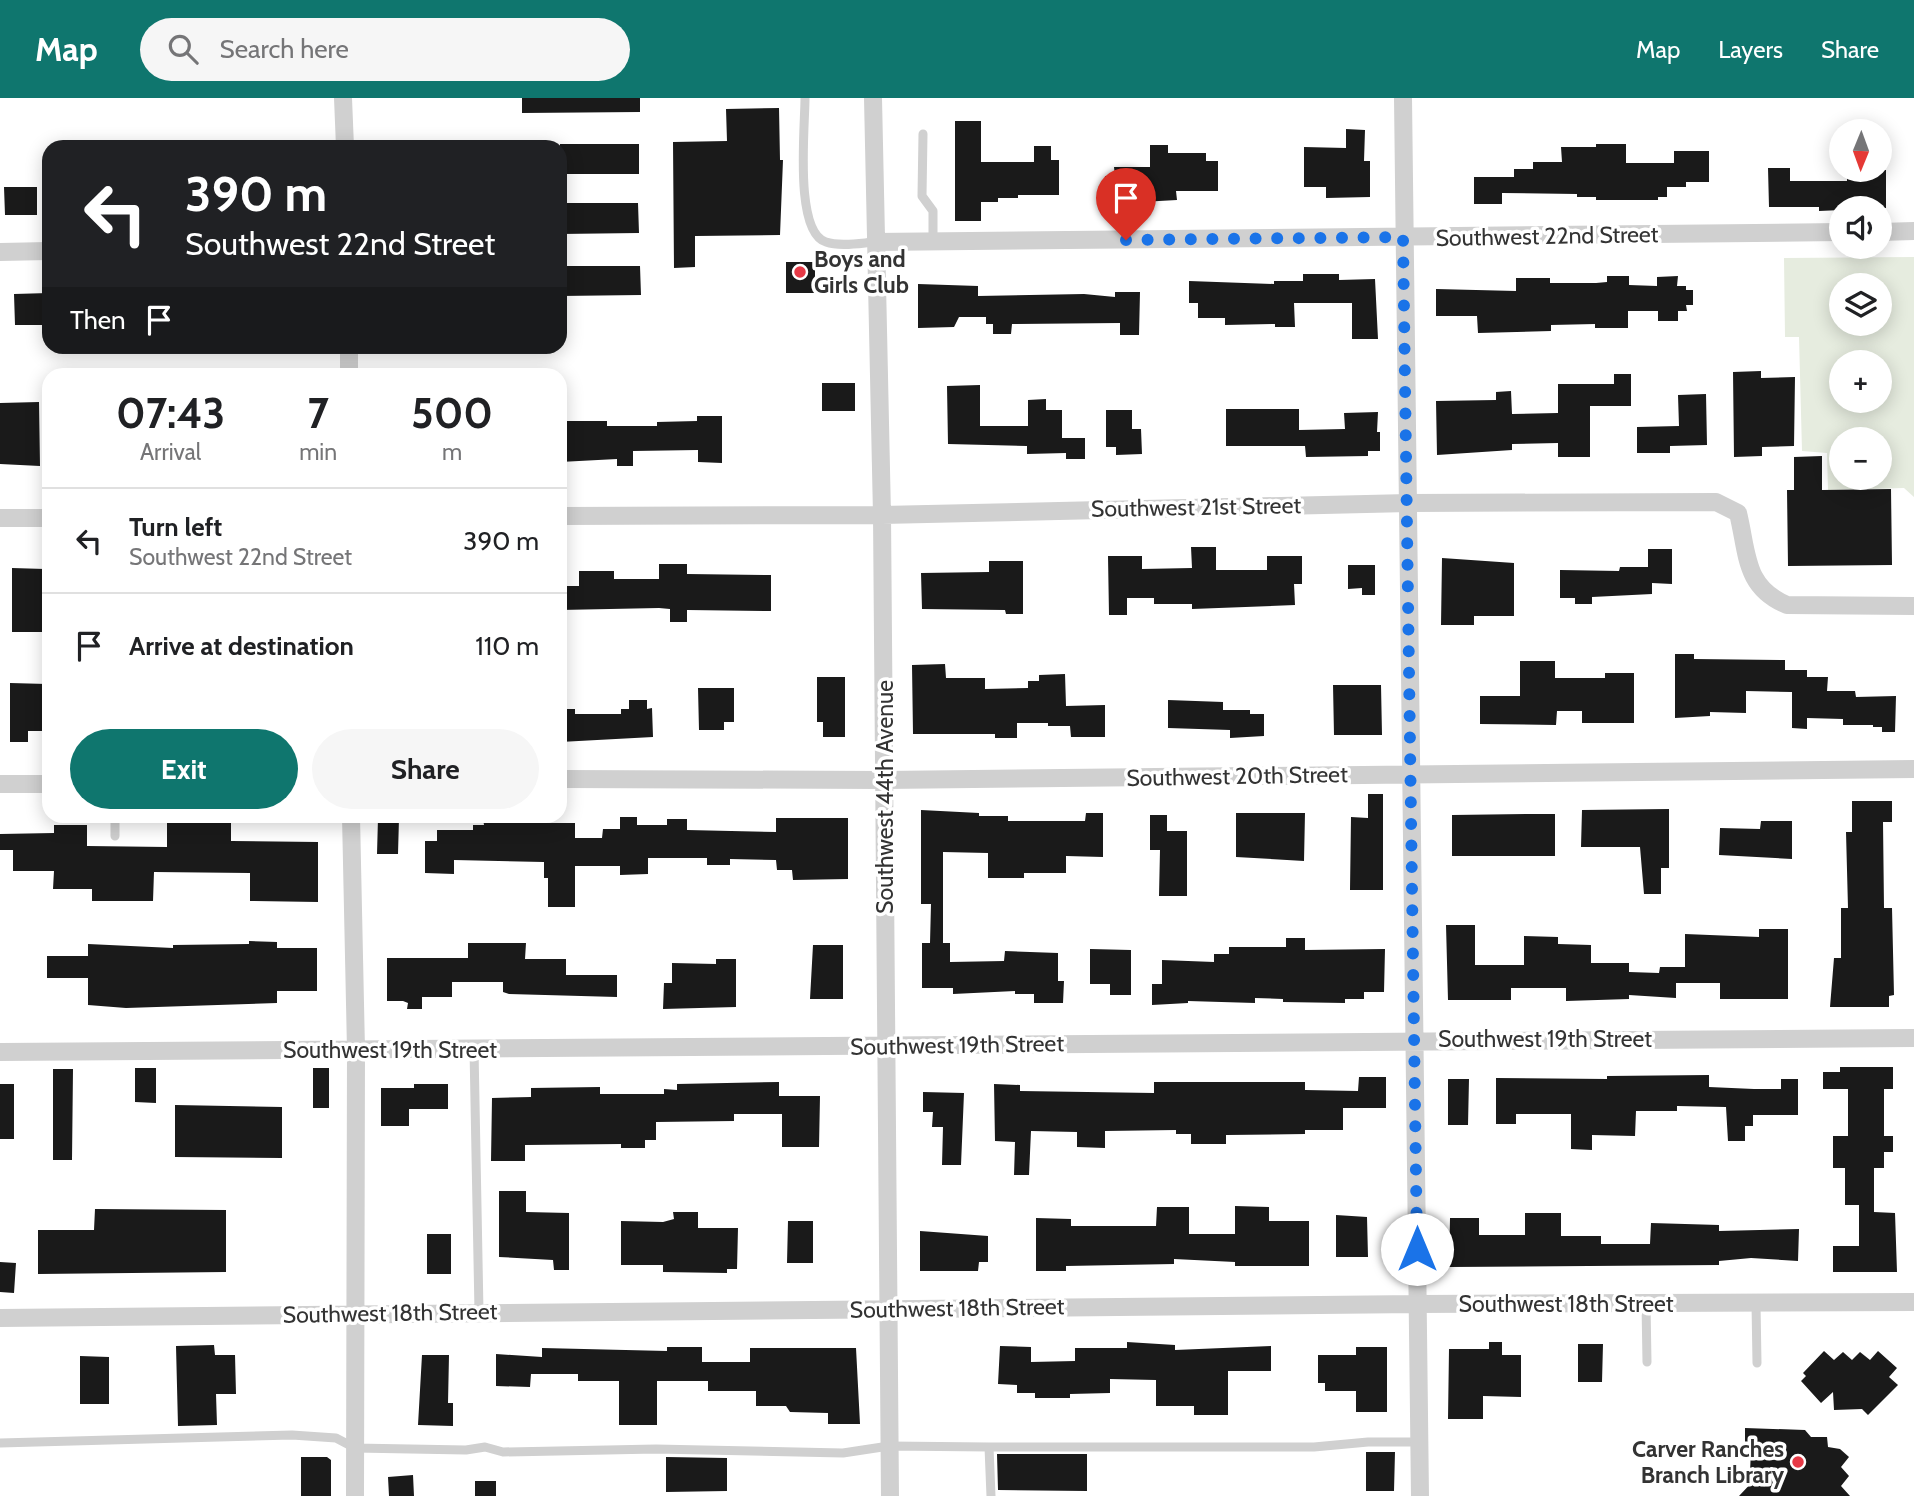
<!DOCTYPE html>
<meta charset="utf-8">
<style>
body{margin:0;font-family:Cabin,sans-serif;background:#f6f6f6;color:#202124;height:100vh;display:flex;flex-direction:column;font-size:26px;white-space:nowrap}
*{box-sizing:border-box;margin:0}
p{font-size:23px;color:#757577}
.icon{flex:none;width:38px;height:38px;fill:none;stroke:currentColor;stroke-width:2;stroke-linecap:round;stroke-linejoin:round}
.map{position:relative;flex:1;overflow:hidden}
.side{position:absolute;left:42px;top:270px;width:525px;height:455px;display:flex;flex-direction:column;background:#fff;border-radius:21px;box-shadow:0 4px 18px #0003}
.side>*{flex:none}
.guide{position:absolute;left:42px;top:42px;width:525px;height:214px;border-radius:21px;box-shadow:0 4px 18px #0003;background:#202124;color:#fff;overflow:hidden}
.needle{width:46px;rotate:181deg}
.controls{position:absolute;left:1829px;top:21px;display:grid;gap:14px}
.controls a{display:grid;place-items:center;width:63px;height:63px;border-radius:50%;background:#fff;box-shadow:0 4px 18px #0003;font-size:35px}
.pin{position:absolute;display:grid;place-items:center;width:60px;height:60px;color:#fff;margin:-72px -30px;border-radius:50% 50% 50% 0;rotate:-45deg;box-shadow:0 0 7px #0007}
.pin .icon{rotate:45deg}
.me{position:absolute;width:77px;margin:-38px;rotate:0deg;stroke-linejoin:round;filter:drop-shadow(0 0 5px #0008)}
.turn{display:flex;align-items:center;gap:24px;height:147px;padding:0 28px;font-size:32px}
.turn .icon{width:91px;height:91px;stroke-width:2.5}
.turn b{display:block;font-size:49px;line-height:60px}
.then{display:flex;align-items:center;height:66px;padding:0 28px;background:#0003;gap:14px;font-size:26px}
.eta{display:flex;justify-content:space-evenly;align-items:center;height:119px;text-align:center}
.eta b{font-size:42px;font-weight:700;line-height:49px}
.action{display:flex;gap:14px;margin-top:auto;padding:14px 28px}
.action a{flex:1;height:80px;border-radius:42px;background:#0f766e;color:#fff;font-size:28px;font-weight:700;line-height:80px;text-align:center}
.action a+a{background:#f6f6f6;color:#202124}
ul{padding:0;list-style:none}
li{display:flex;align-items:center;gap:21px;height:105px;padding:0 28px;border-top:2px solid #e0e0e0}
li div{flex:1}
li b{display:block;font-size:26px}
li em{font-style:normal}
header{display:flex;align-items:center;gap:42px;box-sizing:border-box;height:98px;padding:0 35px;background:#0f766e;color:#fff}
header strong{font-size:33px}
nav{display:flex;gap:38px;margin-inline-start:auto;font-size:24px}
.search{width:490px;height:63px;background:#f6f6f6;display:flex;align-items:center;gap:18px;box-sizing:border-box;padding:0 24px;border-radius:38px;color:#757577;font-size:26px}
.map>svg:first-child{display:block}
</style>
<header>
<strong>Map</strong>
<div class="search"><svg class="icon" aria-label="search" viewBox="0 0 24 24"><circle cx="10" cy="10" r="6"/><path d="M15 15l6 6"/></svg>Search here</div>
<nav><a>Map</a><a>Layers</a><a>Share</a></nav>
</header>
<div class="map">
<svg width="1914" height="1398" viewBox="0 0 1914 1398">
<rect width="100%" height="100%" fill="#fff"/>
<!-- green -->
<path fill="#e6ecdf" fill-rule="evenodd" d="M1914 159V399L1904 390 1828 392 1827 355 1802 353 1799 239H1785L1784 160ZM1841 187H1880V226H1841ZM1841 264H1880V303H1841ZM1841 341H1880V380H1841Z"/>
<!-- building -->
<path fill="#1a1a1a" d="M522 0H640V14L522 15Z
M779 10 780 62H783L780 137 695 138V169L674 170 673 44 727 43 726 11Z
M955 23H981V64H1034V48H1051V62H1059V97H1018V100H998V104H981V123H955Z
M1346 31 1365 32 1364 63H1370V99L1326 100V89H1304V49L1346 50Z
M560 46H639V76H560Z
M1596 46H1626V65H1674V53H1709V84H1686V89H1667V99H1658V102H1596V99H1577V96L1502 95V106H1474V79H1514V71H1533V64H1562L1561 49H1596Z
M1150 47H1168V55H1206V63H1218V93H1176L1177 102 1105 106V78H1115L1114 69H1150Z
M1768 70H1790V83H1847V72H1886V110L1819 113V109H1769Z
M4 89H37V117H5Z
M560 105H638L639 135 560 136Z
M786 164H815V195H786Z
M560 168H640L641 197 560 198Z
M1303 176H1339V182L1375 181 1378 241H1352V205H1294L1295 229H1275V226L1225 227V220H1198V205H1189V183L1274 186V183H1303Z
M1607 178H1629V187L1657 188V179L1678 178 1677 188H1686V192H1693V207H1686L1687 213H1678V223H1658V213H1628V230H1595V226L1551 227V233L1478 235 1477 218H1436V191L1516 193V180H1550V185H1596L1607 184Z
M918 186 978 188V198L1084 196 1115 199V194H1140L1139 237H1120V225L1012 226 1011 236H993V226H986V219H959L954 229 918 230Z
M49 195V227H15L14 196Z
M1761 273V280L1795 279 1794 348 1762 349V358L1734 359 1733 274Z
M1614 276H1631V308H1590V359H1558V345L1512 346V352L1437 357 1436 303 1496 302V294L1511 293 1512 316 1558 315V286H1614Z
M822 285H855V313H822Z
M980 287V328H1028V302L1046 301V312H1062V340H1085V361H1066V355L1027 356V348L948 346 947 288Z
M1706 296 1707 347 1670 348V355H1637V329L1679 328 1678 297Z
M39 304 40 368 0 366V305Z
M1226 311H1299V332L1345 331 1344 315 1378 314 1377 334H1380V353H1368V358L1306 359 1305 348H1226Z
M1106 312H1132V331H1141L1142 356 1116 357V349H1106Z
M697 318H722V365L698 364V352L633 353V368H617V361L560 364V323H607V328H657V324L697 323Z
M1822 358V392L1891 391 1892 467 1788 468 1787 392H1794V359Z
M1191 449H1216V472H1267V458H1302V486H1294L1295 507 1192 511V506H1154V500H1127V517H1109L1108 458H1142V471L1192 470Z
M1648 451H1672V486L1652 485V496L1592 499V506H1575V500H1560V472L1619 473 1620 469H1648Z
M1442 460 1514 465V518H1474V527H1441Z
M989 463H1023V516H1006L1005 512 922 511 921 475 989 474Z
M659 466H687V476L771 477V513L687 512V524H670V511L659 510 560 512V488H579V473H614V481H659Z
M1348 467H1375V497H1362V490L1348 491Z
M12 470 45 471V534H12Z
M1675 556H1694V561L1785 562V572H1807V579H1828L1827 593H1855L1856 599 1896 598 1895 634H1882V629H1873V627H1843V621L1807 620V631L1792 630V594L1746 593V615L1710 614V618L1675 620Z
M1520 563H1555V580H1605V575H1634V625H1582V613H1557L1556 627 1480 626V598H1520Z
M945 566 946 580H985V591L1028 590V583H1039V577L1065 576 1066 608 1105 607V639H1071L1070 628H1048V625H1017V640H995V636H913L912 567Z
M817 579H845V639H823V624H817Z
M10 585 47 586V633H28V644H10Z
M1333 587H1381L1382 637H1334Z
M698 590H734V624H724V632H699Z
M629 602H647V611L652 610 653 639 560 644V611H575V616H621V611H629Z
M1168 602 1223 604V612H1250V616H1264V638L1230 640V632L1168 630Z
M1368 696H1383V792H1350L1351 719 1368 720Z
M1852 703H1892V724H1883L1884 810H1892L1894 897 1889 898V909H1830L1834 860H1841V810H1848L1846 734H1852Z
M1669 711V770H1661V796H1644L1640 749H1581L1582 712Z
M921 712 979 715V718H1008V723H1085L1086 715H1103V759L1066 758V775H1024V780H988V755L943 754V845H950V864L1004 863 1005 853 1058 855V883H1064L1063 905H1034V896H1015V893L953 896V890H922V845H930L931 806H921Z
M1236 715H1305L1304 763 1236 759Z
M1531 716H1555V758H1452V717Z
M1150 717H1167V733H1187V798H1159L1160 752H1150Z
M510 718H535V725H575V740H602L603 731H620V719H637V727H667V721H687V732L776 734V720H848V781L793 782 792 772H777L776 762 730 761V767H707V760H648V776L620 777V768H575V809H548V780H544V764L454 762V776L425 775V743H437V732H473V727H484L483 721H510Z
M378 720H399L398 756H377Z
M167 723H231V743L318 744V804L250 803V775L154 774 153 803H92V791H53L54 773H13V752H0V736L54 735V727H87V748L167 749Z
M1761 723H1792V761L1719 757 1720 730 1760 731Z
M1446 827H1475V867H1524V838L1558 839V846L1591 847V865H1629V874L1659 875 1660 869H1685V836L1759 839V831H1788V901H1720V885H1676V900L1629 897V901L1566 903V890H1511V902H1448Z
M1286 840H1305V852L1385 851 1384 894H1364V901H1345V905L1283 904V901L1255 900V905L1188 903V905L1152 907V886H1162V862L1214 864V856H1229V849H1286Z
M249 843 277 844V850H317V893H277V905L126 910 88 907V880H47V858H88V846L173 850V847L249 846Z
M468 845H526L525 861H566V877H617V899L509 896 503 894V884H452V899H422V911H407L408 905 403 903H387V860H468Z
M813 847H843V901H810Z
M1090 851 1131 852V897H1110V886H1090Z
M716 861H736V909L663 911 664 885H672V865L716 866Z
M1840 969H1893V991H1884V1038H1893V1054H1884V1070H1874V1114L1895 1115 1897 1174H1833V1148H1859V1107H1845V1070H1833V1038H1848V991H1823V974H1840Z
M135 970H156V1005L135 1004Z
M313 970H329V1010H313Z
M53 971H73L72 1062H53Z
M1709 977V989L1754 991H1781V981H1798V1017H1753V1028H1745V1043H1728L1726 1009 1677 1008V1013H1636L1635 1038 1592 1037V1052L1571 1051V1016H1516V1026H1496V980L1607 981V978Z
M1359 979H1386V1010H1343V1032H1305V1036L1226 1037V1046H1191V1036H1176V1032L1105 1033V1050L1077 1049V1034L1031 1033 1029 1077H1014L1015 1044 995 1043 994 986 1020 987V993L1154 995V984H1305V992L1358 993Z
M1448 981H1469L1468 1027H1448Z
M779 984V998H820L819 1049H782V1016H734V1023L656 1024V1042H645V1050H621V1046L525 1047V1063H491L492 1000 531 999V990L600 989V996H664V991L677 992V986Z
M0 986H14V1041H0Z
M414 986H448V1011H409V1028H381V990H414Z
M923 994 964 995 961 1067H942L943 1029H932L933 1014H923Z
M175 1007 282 1009V1060L175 1059Z
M499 1093H526V1114L569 1115V1172H554L553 1162 499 1159Z
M1235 1108 1269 1109V1123H1309V1168H1235V1164L1174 1161V1166L1066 1168V1173H1036V1120L1071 1121V1128H1156L1157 1109H1189V1136H1235Z
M95 1111 226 1112V1174L38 1176V1132H94Z
M673 1114H698V1130H738L737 1171H727V1175L663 1174V1167H621V1123L663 1124 674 1121Z
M1525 1115H1561V1138H1601V1146H1650L1651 1125 1719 1127V1133L1799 1131 1798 1163 1751 1160 1719 1163V1167L1449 1169 1450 1120H1479V1137H1525Z
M1336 1117 1367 1119 1368 1159H1336Z
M788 1123H813V1165H787Z
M920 1133 988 1138V1164H979L978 1173H920Z
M427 1136H451V1176H427Z
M0 1164 16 1165 14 1195 0 1194Z
M1127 1244 1175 1247V1252L1271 1248V1273H1228V1317H1194V1308H1156V1282L1110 1281V1295L1070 1296V1300H1035V1295H1017V1287L998 1286 1000 1248 1031 1249V1264L1075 1263V1250H1127Z
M1489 1244H1502V1257H1521V1299L1483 1298V1321H1448L1449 1251H1489Z
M1578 1246H1603L1602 1284H1578Z
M214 1247 215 1257H235L236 1296H216L217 1327 178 1328 176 1248Z
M667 1249H702V1264H750V1250H856L860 1326H828V1315L790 1314 786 1308H756V1293H708V1283H657V1327H619V1283H578V1276H531L530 1289 496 1288V1256L542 1259V1250L667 1253Z
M1356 1249H1387V1314H1356V1293H1325V1285H1318V1257H1356Z
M1824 1253 1834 1262 1843 1254 1852 1262 1860 1254 1870 1262 1878 1253 1897 1270 1889 1279 1898 1287 1868 1317 1862 1311 1834 1312 1833 1294 1821 1305 1801 1283 1806 1278 1803 1275Z
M422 1257H449L448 1305H453V1328L418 1327Z
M80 1258 109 1259V1306H80Z
M1745 1330 1805 1332 1811 1339H1827L1828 1349 1840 1351 1849 1359 1841 1369 1849 1378 1841 1388 1850 1398H1739L1756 1380 1750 1374 1751 1352H1745Z
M1366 1354H1395L1394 1393H1366Z
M997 1356H1087V1393L998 1392Z
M301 1359H327L331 1362V1398H301Z
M666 1359 727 1360V1393L666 1394Z
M413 1377 414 1398H389L388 1379Z
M475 1383H496V1398H475Z"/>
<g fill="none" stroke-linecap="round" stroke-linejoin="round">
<!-- service -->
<path stroke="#d0d0d0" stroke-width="9" d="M805 0C805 30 794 134 826 144 840 149 861 145 875 144
M923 36 922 98 933 113V144
M115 718V738
M474 951 479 1214
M1646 1206 1647 1264
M1756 1206 1757 1265
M0 1345 292 1337 336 1340 355 1350 466 1352 485 1349 503 1354 656 1351 843 1355 889 1348 989 1349 991 1398
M989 1349H1314L1368 1344H1419"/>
<!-- minor -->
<path stroke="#d0d0d0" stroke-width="18" d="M343 0 345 49
M873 0 882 417 890 1398
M1403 0 1420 1398
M1880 134 1914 133
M875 144 1841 134
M0 154 49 153
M349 248V276
M560 418 882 417 1409 405 1716 404 1738 415C1748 456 1744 489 1787 507L1914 508
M0 420H49
M560 681 884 682 1914 671
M0 686H49
M351 718 356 952 355 1398
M0 954 1914 940
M0 1220 1417 1206 1914 1204"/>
</g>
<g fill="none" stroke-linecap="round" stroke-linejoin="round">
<!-- route -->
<path stroke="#1a73e8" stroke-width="12" stroke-dasharray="0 21.6" d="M1126 142 1403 139 1417 1151"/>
</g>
<!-- markers -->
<g fill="#e63946" stroke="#fff" stroke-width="2.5">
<circle cx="800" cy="174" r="7"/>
<circle cx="1798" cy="1364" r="7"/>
</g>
<g text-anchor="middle" stroke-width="7" stroke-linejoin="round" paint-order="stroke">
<!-- street labels -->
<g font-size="23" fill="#333" stroke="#fff">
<text transform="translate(1547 138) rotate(-1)" y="8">Southwest 22nd Street</text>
<text transform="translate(1196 409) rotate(-1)" y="8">Southwest 21st Street</text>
<text transform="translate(1237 678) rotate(-1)" y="8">Southwest 20th Street</text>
<text transform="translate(885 699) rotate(-90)" y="8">Southwest 44th Avenue</text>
<text x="1545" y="949">Southwest 19th Street</text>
<text transform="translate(957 947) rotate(-1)" y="8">Southwest 19th Street</text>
<text x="390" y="960">Southwest 19th Street</text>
<text x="1566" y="1214">Southwest 18th Street</text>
<text transform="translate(957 1210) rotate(-1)" y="8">Southwest 18th Street</text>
<text transform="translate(390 1215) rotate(-1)" y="8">Southwest 18th Street</text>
</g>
<!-- poi labels -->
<g font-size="23" font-weight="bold" fill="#333" stroke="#fff" text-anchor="start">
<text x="814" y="169">Boys and<tspan x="814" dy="26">Girls Club</tspan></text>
<text x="1784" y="1359" text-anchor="end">Carver Ranches<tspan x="1784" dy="26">Branch Library</tspan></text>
</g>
</g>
</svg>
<div class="controls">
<a><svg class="needle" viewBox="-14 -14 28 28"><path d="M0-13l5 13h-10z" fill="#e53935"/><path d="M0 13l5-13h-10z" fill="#757577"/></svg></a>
<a><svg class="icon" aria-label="sound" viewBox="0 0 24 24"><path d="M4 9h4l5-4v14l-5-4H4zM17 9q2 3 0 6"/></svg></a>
<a><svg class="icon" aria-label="layers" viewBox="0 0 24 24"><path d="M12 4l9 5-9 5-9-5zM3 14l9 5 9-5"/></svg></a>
<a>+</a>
<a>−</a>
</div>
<div class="pin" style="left:1126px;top:142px;background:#d93025"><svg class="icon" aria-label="arrive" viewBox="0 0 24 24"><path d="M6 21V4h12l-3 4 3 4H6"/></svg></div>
<svg class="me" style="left:1417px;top:1151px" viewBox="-20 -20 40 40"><circle r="19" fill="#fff"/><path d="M0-13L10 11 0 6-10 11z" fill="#1a73e8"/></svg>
<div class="guide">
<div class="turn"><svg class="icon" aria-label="left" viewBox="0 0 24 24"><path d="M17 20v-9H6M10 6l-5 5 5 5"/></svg><div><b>390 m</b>Southwest 22nd Street</div></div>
<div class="then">Then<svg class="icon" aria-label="arrive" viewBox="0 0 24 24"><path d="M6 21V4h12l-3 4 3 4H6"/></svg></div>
</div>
<section class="side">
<div class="eta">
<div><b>07:43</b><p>Arrival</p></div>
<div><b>7</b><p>min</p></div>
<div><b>500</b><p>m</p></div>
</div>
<ul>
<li><svg class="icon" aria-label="left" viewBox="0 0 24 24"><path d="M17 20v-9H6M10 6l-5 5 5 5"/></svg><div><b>Turn left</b><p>Southwest 22nd Street</p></div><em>390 m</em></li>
<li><svg class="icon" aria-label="arrive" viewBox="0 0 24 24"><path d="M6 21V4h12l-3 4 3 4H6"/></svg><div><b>Arrive at destination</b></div><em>110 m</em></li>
</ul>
<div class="action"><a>Exit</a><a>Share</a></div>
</section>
</div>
